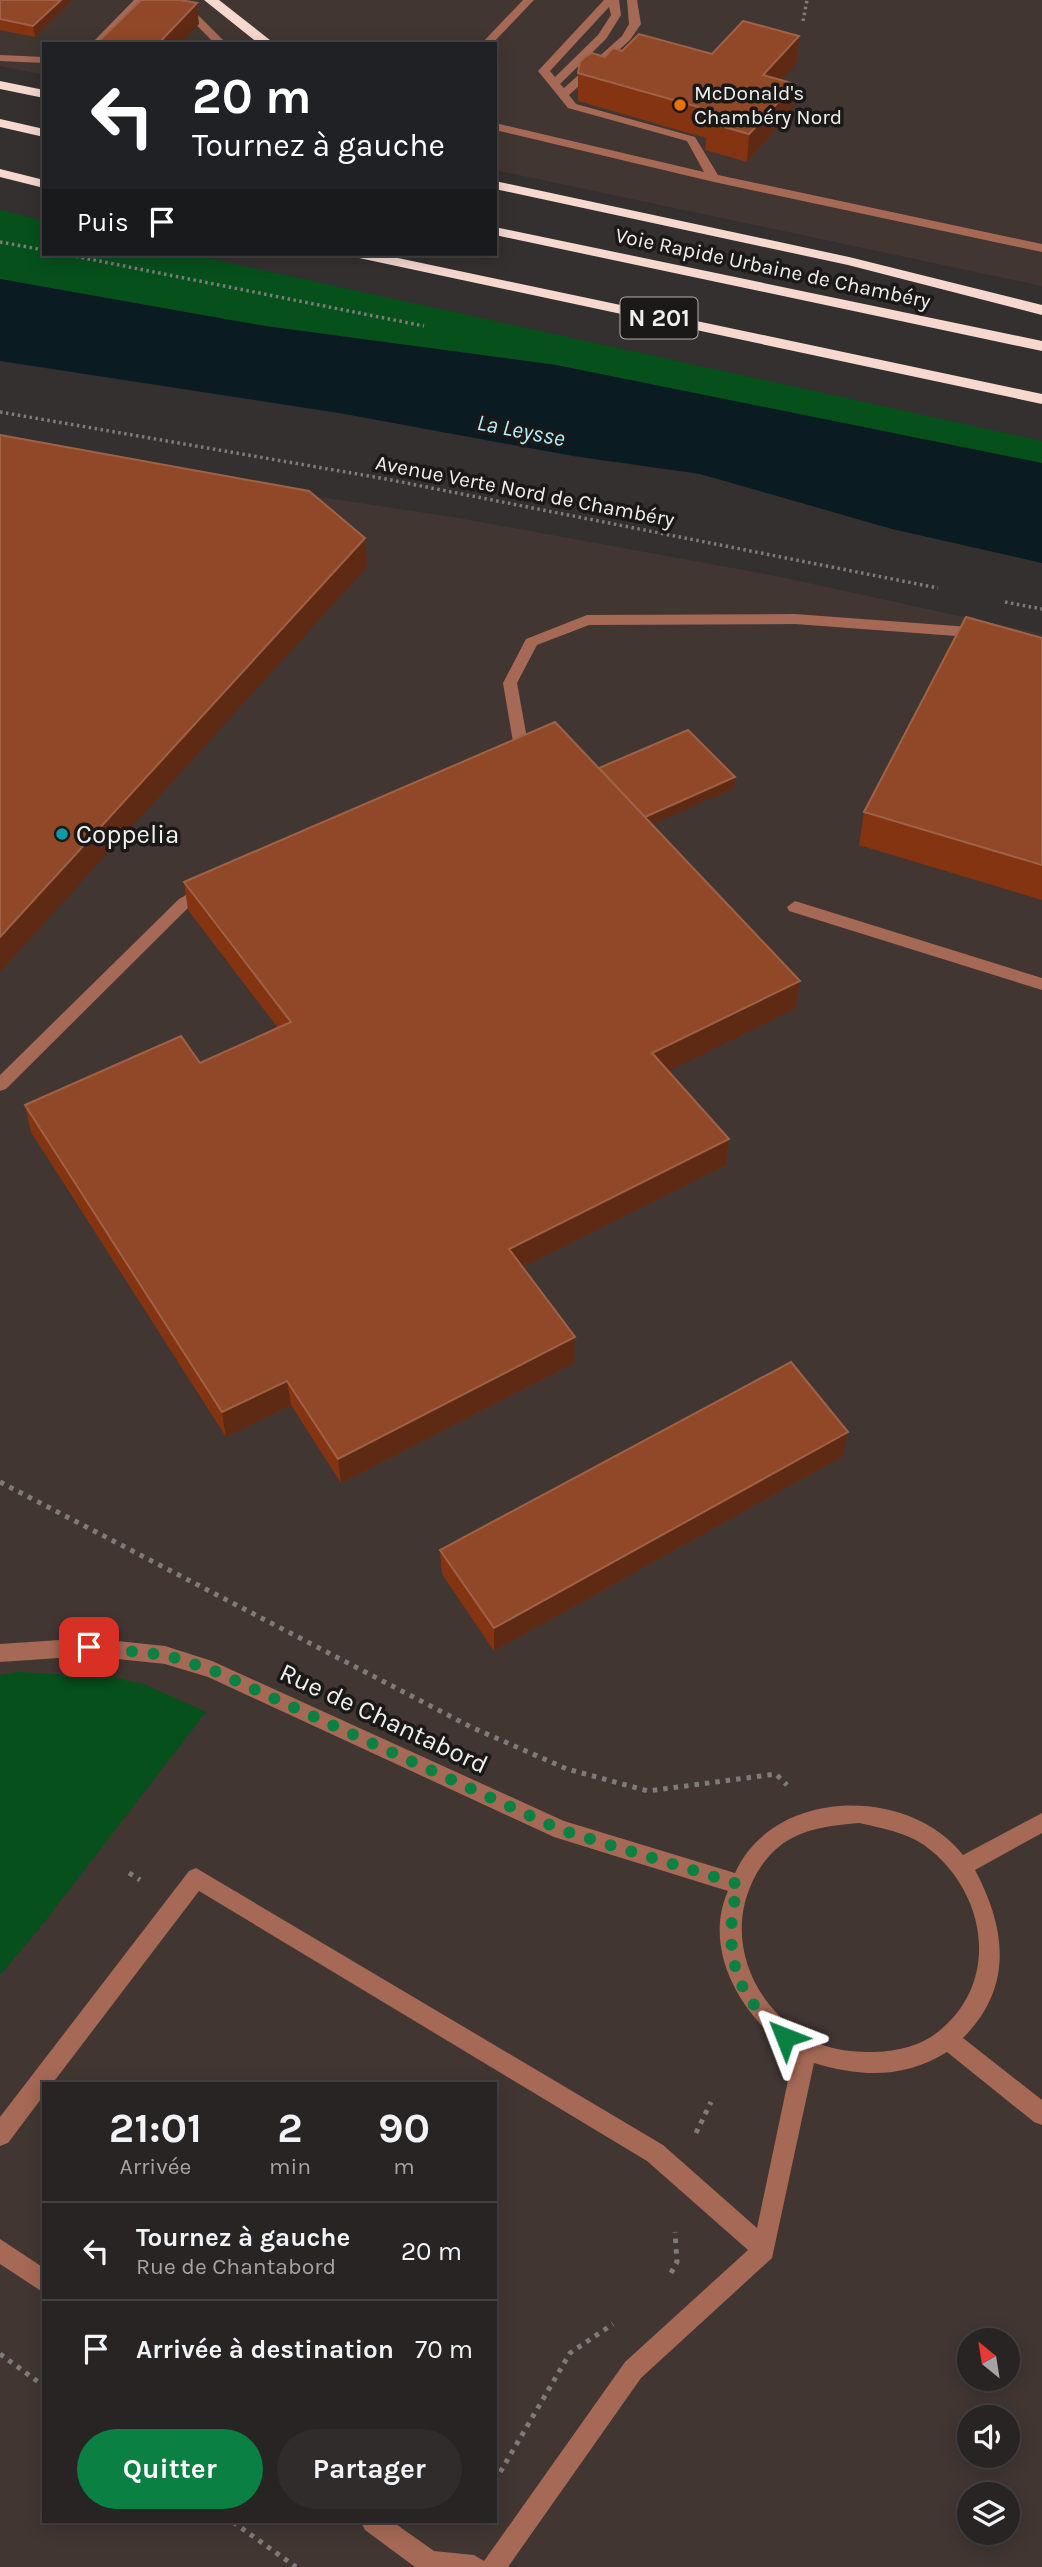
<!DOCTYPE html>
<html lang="fr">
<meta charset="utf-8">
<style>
body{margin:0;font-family:Karla,sans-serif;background:#2f2c2b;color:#f1f3f6;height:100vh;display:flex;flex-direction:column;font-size:26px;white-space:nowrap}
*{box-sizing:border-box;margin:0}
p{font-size:23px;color:#a4a4a6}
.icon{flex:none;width:38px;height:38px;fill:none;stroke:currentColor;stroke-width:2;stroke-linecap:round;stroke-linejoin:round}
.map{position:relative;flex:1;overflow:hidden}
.details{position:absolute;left:42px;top:2082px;width:455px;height:441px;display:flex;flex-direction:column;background:#272423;border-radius:0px;box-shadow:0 4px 18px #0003,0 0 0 2px #434141}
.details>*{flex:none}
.top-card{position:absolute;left:42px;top:42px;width:455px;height:214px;border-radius:0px;box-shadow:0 4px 18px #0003,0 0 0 2px #434141;background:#202124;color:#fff;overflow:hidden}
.needle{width:46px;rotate:330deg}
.fabs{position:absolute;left:957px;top:2328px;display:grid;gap:14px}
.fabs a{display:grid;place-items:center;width:63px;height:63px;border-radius:50%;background:#272423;box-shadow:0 4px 18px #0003,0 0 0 2px #434141;font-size:35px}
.pin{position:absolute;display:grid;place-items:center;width:60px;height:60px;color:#fff;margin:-30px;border-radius:14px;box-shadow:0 4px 10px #0006}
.me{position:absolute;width:77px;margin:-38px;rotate:315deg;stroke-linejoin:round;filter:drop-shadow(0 0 5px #0008)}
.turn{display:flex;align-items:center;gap:24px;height:147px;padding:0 35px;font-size:32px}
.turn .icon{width:91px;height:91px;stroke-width:2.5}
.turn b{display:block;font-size:49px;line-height:60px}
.then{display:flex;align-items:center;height:66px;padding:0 35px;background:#0003;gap:14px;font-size:26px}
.eta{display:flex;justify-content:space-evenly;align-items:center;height:119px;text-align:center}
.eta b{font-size:42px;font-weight:700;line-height:49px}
.action{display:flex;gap:14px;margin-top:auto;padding:14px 35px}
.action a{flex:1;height:80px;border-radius:42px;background:#0b8043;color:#fff;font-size:28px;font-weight:700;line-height:80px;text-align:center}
.action a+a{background:#2f2c2b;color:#f1f3f6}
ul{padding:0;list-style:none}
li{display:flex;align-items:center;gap:21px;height:98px;padding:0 35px;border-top:2px solid #434141}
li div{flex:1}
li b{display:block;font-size:26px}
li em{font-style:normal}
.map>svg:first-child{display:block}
</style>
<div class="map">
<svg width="1042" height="2567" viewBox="0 0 1042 2567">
<rect width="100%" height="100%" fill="#34302f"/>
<!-- built -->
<path fill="#413632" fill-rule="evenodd" d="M0 0H1042V286L495 170V44H44V75L0 66Z
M0 449 453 517 776 576 1042 634V2567H0ZM44 2084H495V2522H44ZM970 2340H1008V2378H970ZM970 2417H1008V2455H970ZM970 2494H1008V2532H970Z"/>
<!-- green -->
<path fill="#06501b" d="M0 210 44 221V254H189L1042 441V463L556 365 265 326 0 279Z
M17 1672 111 1677 144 1684 206 1712 35 1934 0 1975V1675Z"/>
<!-- water -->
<path fill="#0a1c21" d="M0 279 265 326 556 365 1042 463V563L892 529 700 474 573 456 339 413 0 361Z"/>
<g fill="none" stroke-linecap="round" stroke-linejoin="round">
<!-- path-far1 -->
<path stroke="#7e7b7a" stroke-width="3.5" stroke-dasharray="2.5 3.5" stroke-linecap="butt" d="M803 21 807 0
M0 242 44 250
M64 254 424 326
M0 412 386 479 938 588
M1005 602 1042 609"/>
<!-- path -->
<path stroke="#7e7b7a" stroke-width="5" stroke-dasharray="4.5 6" stroke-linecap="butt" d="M0 1482 471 1727 567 1769 648 1791 776 1774 787 1785
M129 1873 140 1880
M696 2133 711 2102
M671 2273 677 2262 675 2232
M0 2354 44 2386
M495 2481 570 2353 613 2324
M233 2522 296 2567"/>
<!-- minor -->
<path fill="#a56955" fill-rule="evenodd" d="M134 0H145L103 44H91Z
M172 0H183L227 44H215Z
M523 0H534L492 44H481Z
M604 0H619L621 15 606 39 560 84 564 88 622 36 629 24 627 0H637L641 24 630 40 569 95 576 104 695 137 718 175 1042 244V252L714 182 495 130V123L704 172 687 141 568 108 538 71ZM609 7 611 15 598 35 555 77 550 71Z
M0 55 44 57V63L0 61Z
M795 614 983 628 990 633 983 638 795 624 589 625 537 645 517 683 528 744 526 748 507 755 500 750 513 742 503 683 526 639 587 615Z
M205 884 213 890 189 907 6 1089 0 1091V1075L179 899Z
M795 901 1042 978V990L789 911 787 907Z
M89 1638 165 1646 212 1661 564 1821 735 1873C773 1788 908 1785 963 1855L1042 1813V1833L975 1870C1006 1928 1014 1987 963 2038L1042 2100V2125L1034 2122 947 2052C903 2079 861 2077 814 2063L772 2258 641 2378 508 2567H415L365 2530 361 2522H393L434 2551 474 2555 484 2561 625 2362 748 2250 647 2161 199 1891 52 2084H44V2095L8 2143 0 2146V2117L189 1871 196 1868 663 2145 757 2228 794 2052C744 2021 701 1951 728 1891L554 1837 208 1677 165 1664 89 1656 0 1662V1644ZM859 1823C881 1828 905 1832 924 1845 986 1890 1002 1980 939 2031 921 2046 898 2051 875 2052 855 2052 836 2051 818 2043 759 2016 724 1946 751 1885 759 1866 773 1848 792 1838 813 1827 836 1825 859 1823Z
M0 2239 44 2268V2293L0 2264Z"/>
<!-- highway -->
<path fill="#f7d8ce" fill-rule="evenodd" d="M204 0H219L275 44H259Z
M0 81 44 90V98L0 89Z
M0 119 44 129V137L0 127Z
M0 169 44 180V188L0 177Z
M495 181 849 257 1042 305V315L848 265 495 189Z
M495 227 1042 341V351L495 235Z
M352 254H379L1042 394V404L359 258Z"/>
</g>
<!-- wall -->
<path fill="#843411" d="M0 0H73L35 37 0 30Z
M799 36 797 63 781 80 792 111 747 162 705 150 706 138 578 101V73L605 57 622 51 712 54Z
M1042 638V900L859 845 864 812Z
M599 768 735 777 734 788 652 824 800 981 796 1008 668 1071 729 1139 726 1165 523 1267 574 1363 341 1483 291 1405 226 1437 31 1132 25 1105 200 1063 278 1028 188 910 184 882Z
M843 1456 494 1651 442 1574 440 1550Z"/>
<!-- shaded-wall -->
<path fill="#5f2a13" d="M61 0H73L35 37 33 26Z
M197 3 199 24 180 44H158Z
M799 36 797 63 761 102 763 75Z
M795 84 792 111 747 162 749 134Z
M365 538 367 567 0 972V937Z
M735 777 734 788 633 833 634 822Z
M800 981 796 1008 651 1080 652 1053Z
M729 1139 726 1165 509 1274V1249Z
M575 1337 574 1363 341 1483 338 1459Z
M287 1381 291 1405 226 1437 222 1412Z
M848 1432 843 1456 494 1651V1628Z"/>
<!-- building -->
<path fill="#904828" stroke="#9f6247" stroke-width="2" d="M0 0H61L33 26 0 19Z
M141 0H180L197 3 158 44H96Z
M743 21 799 36 763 75 795 84 749 134 707 122 716 112 578 73 580 62 585 57 592 53 605 57 613 48 622 51 639 34 712 54Z
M0 435 309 491 365 538 0 937Z
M966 617 1042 638V865L864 812Z
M555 722 800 981 652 1053 729 1139 509 1249 575 1337 338 1459 287 1381 222 1412 25 1105 181 1036 200 1063 291 1022 184 882Z
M688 730 735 777 645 817 599 768Z
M791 1362 848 1432 494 1628 440 1550Z"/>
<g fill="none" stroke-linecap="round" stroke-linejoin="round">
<!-- route -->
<path stroke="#0b8043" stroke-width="12" stroke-dasharray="0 21.6" d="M89 1647 166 1655 212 1670 561 1830 738 1884C728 1927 726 1968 754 2005 763 2017 775 2027 785 2037"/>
</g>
<!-- markers -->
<circle fill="#e8710a" stroke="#1b1918" stroke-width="2.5" cx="680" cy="105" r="7"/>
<circle fill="#0f9aa8" stroke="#1b1918" stroke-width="2.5" cx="62" cy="834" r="7"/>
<g text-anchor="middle" stroke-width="7" stroke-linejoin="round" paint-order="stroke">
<!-- far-poi labels -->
<g font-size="21" fill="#f1efee" stroke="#1b1918" text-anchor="start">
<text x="694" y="100">McDonald's<tspan x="694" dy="24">Chambéry Nord</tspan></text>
</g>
<!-- far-street labels -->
<g font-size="21" fill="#f1efee" stroke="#1b1918">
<text transform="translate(773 268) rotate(12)" y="7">Voie Rapide Urbaine de Chambéry</text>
<text transform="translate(525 491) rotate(11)" y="7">Avenue Verte Nord de Chambéry</text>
</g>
<!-- far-water labels -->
<g font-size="23" font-style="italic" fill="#b5effe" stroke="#1b1918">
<text transform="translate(521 430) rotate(11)" y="8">La Leysse</text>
</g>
<!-- shield labels -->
<rect fill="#1b1918" stroke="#b1afae" stroke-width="2" x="620.5" y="297.5" width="77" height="41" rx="5"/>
<g font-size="24" font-weight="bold" fill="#f1efee">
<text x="659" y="326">N 201</text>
</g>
<!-- poi labels -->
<g font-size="26" fill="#f1efee" stroke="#1b1918" text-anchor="start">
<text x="76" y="843">Coppelia</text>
</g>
<!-- street labels -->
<g font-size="26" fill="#f1efee" stroke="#1b1918">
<text transform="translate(384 1718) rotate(25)" y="9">Rue de Chantabord</text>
</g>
</g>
</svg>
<div class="fabs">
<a><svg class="needle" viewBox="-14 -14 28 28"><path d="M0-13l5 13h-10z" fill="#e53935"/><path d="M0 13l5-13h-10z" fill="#a4a4a6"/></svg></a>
<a><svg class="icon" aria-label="sound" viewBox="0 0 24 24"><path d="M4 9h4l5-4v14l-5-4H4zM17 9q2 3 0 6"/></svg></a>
<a><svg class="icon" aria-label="layers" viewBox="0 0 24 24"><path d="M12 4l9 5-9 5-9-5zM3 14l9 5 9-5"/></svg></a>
</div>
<div class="pin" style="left:89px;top:1647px;background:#d93025"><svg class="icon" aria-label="arrive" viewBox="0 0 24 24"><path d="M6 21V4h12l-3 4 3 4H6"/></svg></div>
<svg class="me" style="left:785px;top:2037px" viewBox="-20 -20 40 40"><path d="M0-17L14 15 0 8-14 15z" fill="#0b8043" stroke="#fff" stroke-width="4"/></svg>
<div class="top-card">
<div class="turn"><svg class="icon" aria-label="left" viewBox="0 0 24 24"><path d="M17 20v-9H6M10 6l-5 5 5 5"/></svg><div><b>20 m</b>Tournez à gauche</div></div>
<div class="then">Puis<svg class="icon" aria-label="arrive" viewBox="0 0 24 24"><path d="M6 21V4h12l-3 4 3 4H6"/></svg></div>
</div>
<section class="details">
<div class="eta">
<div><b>21:01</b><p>Arrivée</p></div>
<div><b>2</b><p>min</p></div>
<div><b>90</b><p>m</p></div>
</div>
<ul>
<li><svg class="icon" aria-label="left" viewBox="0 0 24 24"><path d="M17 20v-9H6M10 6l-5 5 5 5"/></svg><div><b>Tournez à gauche</b><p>Rue de Chantabord</p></div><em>20 m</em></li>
<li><svg class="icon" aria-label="arrive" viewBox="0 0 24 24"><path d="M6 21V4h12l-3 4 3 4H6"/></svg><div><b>Arrivée à destination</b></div><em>70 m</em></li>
</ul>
<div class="action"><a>Quitter</a><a>Partager</a></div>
</section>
</div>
